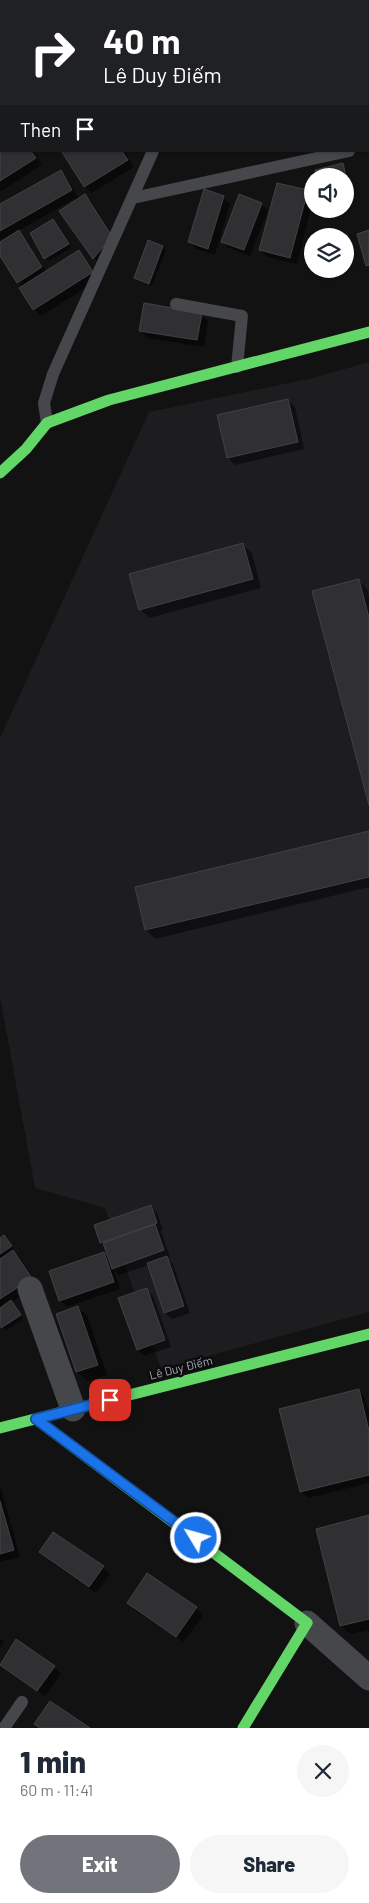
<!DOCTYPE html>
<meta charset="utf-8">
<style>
body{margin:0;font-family:Barlow,sans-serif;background:#f6f6f7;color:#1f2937;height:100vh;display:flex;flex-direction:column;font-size:19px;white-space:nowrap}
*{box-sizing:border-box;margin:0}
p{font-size:16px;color:#747a83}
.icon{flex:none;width:28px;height:28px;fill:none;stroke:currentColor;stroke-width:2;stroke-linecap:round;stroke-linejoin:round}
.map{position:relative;height:1728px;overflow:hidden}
.details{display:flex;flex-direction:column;background:#fff;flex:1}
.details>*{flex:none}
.hud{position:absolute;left:0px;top:0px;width:370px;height:152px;box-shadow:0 1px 4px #0004;background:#202124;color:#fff;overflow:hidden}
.tools{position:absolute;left:304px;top:168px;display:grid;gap:10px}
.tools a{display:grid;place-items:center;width:50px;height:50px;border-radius:50%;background:#fff;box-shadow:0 1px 4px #0004;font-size:25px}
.pin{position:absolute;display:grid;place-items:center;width:42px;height:42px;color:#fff;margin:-21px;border-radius:10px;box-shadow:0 2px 8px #0006}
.me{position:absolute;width:55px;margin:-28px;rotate:307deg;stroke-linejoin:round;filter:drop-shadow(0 0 4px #0008)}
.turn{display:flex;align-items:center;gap:18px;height:105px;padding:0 20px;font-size:22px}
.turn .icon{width:65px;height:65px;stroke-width:2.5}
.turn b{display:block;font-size:35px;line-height:42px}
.then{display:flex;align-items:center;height:48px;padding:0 20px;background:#0003;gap:10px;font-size:19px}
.round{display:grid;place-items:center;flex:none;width:52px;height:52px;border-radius:26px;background:#f6f6f7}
.head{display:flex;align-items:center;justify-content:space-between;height:85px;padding:0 20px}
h1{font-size:30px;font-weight:800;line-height:38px}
.primary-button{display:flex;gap:10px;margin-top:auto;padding:10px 20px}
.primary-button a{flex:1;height:58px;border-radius:30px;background:#71747a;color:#fff;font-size:20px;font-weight:800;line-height:58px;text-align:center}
.primary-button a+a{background:#f6f6f7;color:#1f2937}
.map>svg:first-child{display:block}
</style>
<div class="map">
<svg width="369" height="1728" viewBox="0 0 369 1728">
<rect width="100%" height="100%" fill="#121212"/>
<!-- built -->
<path fill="#1d1c1f" d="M369 362V1312L161 1369 105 1208 35 1188 0 997V738L149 412 313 378Z"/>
<!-- shadow -->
<path fill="#0007" d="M169 0H212L210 1Z
M257 0H301L256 1Z
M1 147V151H33L42 165 0 192Z
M66 151H124L134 167 92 193 85 187 63 153Z
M342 164 346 168 350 187 345 188V176H318L316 171Z
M61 172 67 179 79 199 85 196 92 202 118 243 101 265 94 258 61 211 77 200 76 198 18 231 25 238 46 272 79 252 85 259 98 280 41 316 34 309 23 287 18 282 0 254V206Z
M307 191 312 197V204L297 264 267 257 260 250Z
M223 197 230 204 215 255 196 249 189 242Z
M261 204 268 210 250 256 229 248 222 242Z
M53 220 71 248 49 261 45 258Z
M163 247 166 250 152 286 139 281 135 278Z
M201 314 208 321 204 347 147 338 141 331Z
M288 400 295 407 304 449 235 465 228 458Z
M243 545 252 553 261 588 149 618 140 609Z
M358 580 367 589 369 596V800Z
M369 832V887L155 939 146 930 137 887Z
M151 1206 157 1213 163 1230 161 1231 170 1257 167 1258 173 1264 190 1313 172 1319 165 1313 149 1265 119 1275 113 1268 120 1289 67 1307 60 1300 104 1253 110 1260 106 1247 101 1243Z
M0 1239 7 1240 14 1250 13 1251 20 1258 38 1285 11 1303 23 1319 6 1331 0 1324Z
M147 1289 153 1296 171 1347 144 1356 138 1350Z
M78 1307 88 1317 107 1375 87 1381 77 1372Z
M358 1391 365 1398 369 1413V1483L308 1498 301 1491Z
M0 1485 20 1557 0 1562Z
M369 1517V1630L350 1634 341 1625Z
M41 1552 103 1567 110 1574 96 1593 47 1559Z
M129 1603 196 1608 203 1615 184 1642 135 1610Z
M0 1638 4 1642 0 1648Z
M1 1664 54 1667 61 1674 45 1696 8 1671Z"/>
<!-- building -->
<path fill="#303032" stroke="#424245" d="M168 0H202L200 1Z
M255 0H293L255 1Z
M0 146H1V151H31L36 158 0 181Z
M63 151H122L128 160 84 187 62 152Z
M343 163 348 184H345V176H316L315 170Z
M61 170 72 190 0 231V204Z
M277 183 308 190 290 258 259 250Z
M204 189 224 196 208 249 188 242Z
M85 194 112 236 93 259 59 211Z
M239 194 262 203 244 250 221 242Z
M53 219 69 244 44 259 30 233Z
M19 230 42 267 17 283 0 256V242Z
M369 230V265L366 266 357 234Z
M148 240 163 246 149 284 134 278Z
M79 250 93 272 33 310 19 288Z
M144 303 202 313 197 340 139 331Z
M288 399 298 442 227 458 217 415Z
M243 543 253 579 139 610 129 574Z
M359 579 369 618V805L312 591Z
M369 831V877L145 930 135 887Z
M151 1205 157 1223 100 1243 94 1225Z
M155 1224 164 1250 112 1269 103 1243Z
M4 1235 12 1246 0 1254V1238Z
M13 1250 32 1278 0 1299V1259Z
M104 1252 114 1282 59 1301 49 1271Z
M167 1256 184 1306 164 1313 147 1263Z
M147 1288 165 1340 137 1350 118 1298Z
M11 1300 21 1315 1 1328 0 1308Z
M78 1306 98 1365 76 1372 56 1314Z
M359 1389 369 1431V1475L300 1492 279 1409Z
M0 1501 14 1550 0 1554Z
M369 1515V1619L340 1626 316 1529Z
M53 1532 104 1566 89 1587 39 1552Z
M147 1573 197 1607 176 1637 127 1603Z
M16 1639 55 1666 37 1691 0 1665Z
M50 1701 90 1728H40L34 1724Z"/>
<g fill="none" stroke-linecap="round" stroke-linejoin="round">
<!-- lane -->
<path stroke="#46474b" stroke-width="12" d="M217 1V0
M133 198 349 151
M176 304 242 316 237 367
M47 423 44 403 53 374 153 151
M4 1728 22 1702"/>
<!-- street -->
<path stroke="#46474b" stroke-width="25" d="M88 1 91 0
M0 44 1 43
M30 1289 73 1409
M307 1623 369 1678"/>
<!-- fast -->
<path stroke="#63d668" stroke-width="11" d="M0 473 26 449 47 423 109 400 369 332
M36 1419 307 1623 243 1728
M0 1428 369 1334"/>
</g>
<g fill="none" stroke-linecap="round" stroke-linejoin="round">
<!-- route casing -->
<g stroke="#114b97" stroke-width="12">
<path id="route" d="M110 1400 36 1419 196 1538"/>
</g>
<!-- route -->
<use href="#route" stroke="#1a73e8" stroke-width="9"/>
</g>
<g text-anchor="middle" stroke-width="5" stroke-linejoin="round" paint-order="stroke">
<!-- street labels -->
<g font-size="12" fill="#a4a8b2" stroke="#0c0c0e">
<text transform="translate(181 1368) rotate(-14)" y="4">Lê Duy Điếm</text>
</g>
</g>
</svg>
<div class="tools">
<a><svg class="icon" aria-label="sound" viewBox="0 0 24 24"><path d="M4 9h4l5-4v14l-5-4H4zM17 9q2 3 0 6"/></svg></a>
<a><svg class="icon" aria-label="layers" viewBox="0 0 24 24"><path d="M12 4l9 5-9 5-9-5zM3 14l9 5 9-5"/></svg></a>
</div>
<div class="pin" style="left:110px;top:1400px;background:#d93025"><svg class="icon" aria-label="arrive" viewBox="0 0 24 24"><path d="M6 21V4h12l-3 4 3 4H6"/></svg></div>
<svg class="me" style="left:196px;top:1538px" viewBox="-20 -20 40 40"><circle r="17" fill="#1a73e8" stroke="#fff" stroke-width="3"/><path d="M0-11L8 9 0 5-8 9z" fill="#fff"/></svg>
<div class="hud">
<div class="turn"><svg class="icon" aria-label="right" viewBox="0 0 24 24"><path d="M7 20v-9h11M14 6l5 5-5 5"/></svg><div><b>40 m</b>Lê Duy Điếm</div></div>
<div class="then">Then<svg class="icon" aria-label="arrive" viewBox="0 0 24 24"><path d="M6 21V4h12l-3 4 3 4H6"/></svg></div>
</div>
</div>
<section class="details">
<div class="head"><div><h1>1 min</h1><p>60 m · 11:41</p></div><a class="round"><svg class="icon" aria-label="close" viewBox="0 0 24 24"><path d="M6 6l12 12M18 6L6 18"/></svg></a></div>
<div class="primary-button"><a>Exit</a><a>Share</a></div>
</section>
